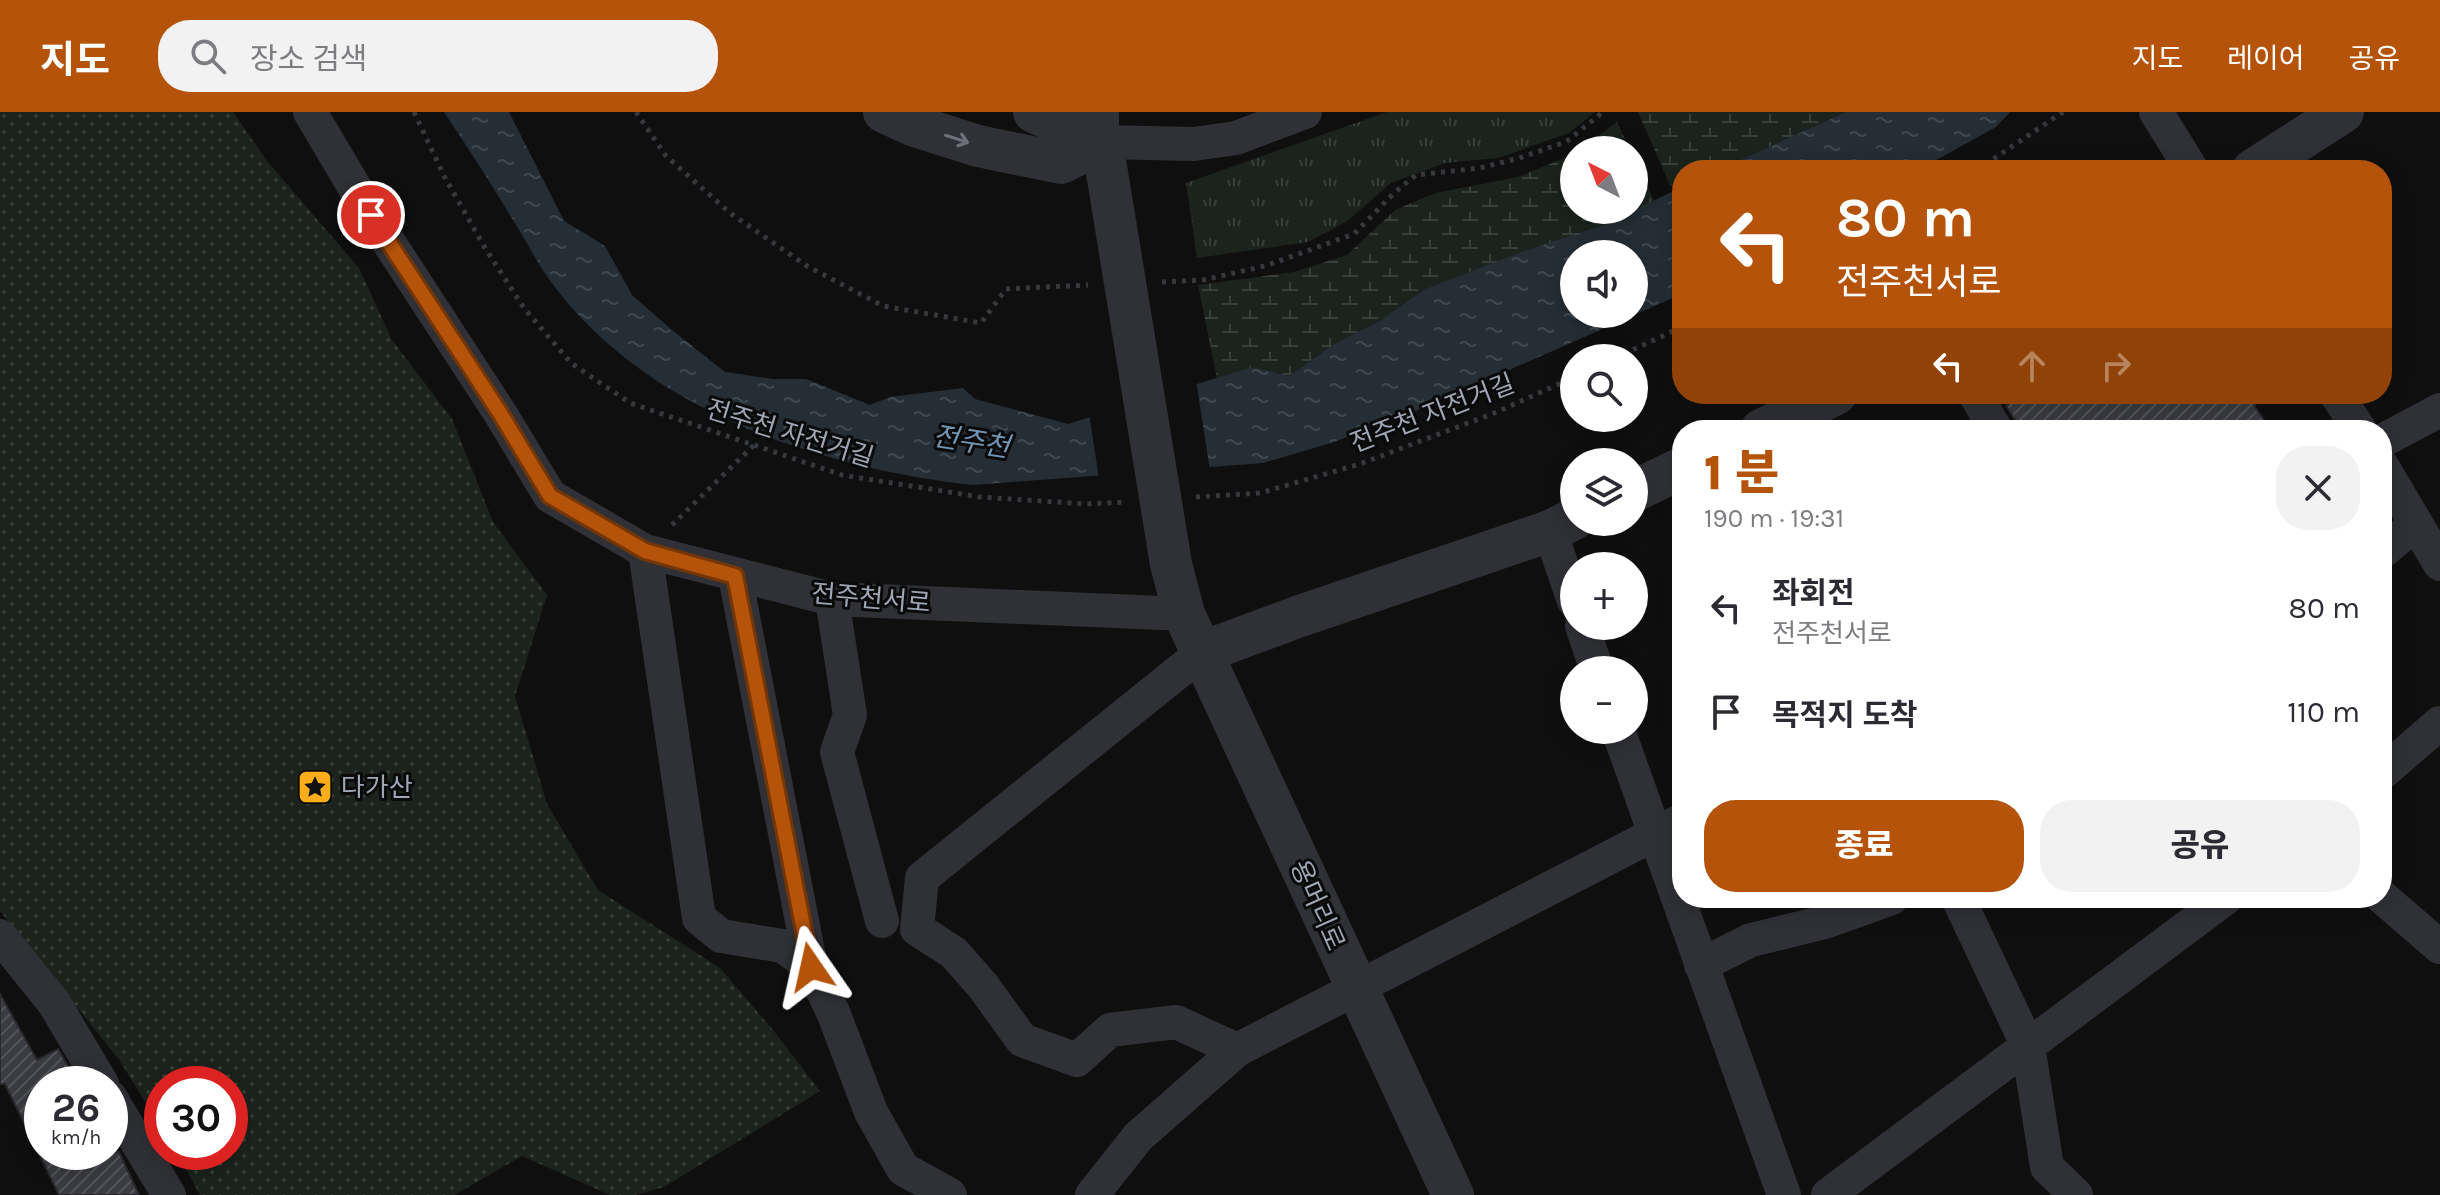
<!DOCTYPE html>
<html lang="ko">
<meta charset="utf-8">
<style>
body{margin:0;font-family:Karla,"Noto Sans KR",sans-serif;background:#f2f2f3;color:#2b2b33;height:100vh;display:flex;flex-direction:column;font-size:30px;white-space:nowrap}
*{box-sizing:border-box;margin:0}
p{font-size:26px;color:#7c7c81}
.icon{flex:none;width:44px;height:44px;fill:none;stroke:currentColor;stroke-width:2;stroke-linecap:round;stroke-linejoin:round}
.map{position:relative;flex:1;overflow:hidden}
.details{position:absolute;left:1672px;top:308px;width:720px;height:488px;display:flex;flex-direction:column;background:#fff;border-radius:32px;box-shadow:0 4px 20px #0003}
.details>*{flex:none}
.banner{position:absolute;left:1672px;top:48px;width:720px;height:244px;border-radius:32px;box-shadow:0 4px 20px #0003;background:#b45309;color:#fff;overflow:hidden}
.needle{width:52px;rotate:318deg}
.tools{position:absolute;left:1560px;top:24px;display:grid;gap:16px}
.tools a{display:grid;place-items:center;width:88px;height:88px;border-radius:50%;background:#fff;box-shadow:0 4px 20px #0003;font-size:40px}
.speed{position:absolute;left:24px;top:954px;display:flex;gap:16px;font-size:40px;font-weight:700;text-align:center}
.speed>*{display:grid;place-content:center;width:104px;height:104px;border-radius:50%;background:#fff;box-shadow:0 4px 20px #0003;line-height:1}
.speed small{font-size:20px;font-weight:400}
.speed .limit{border:12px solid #d22;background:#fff;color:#111}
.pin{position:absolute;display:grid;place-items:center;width:68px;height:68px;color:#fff;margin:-34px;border:4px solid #fff;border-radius:50%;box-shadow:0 2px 8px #0007}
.me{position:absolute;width:88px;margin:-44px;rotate:349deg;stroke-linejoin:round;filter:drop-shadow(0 0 6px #0008)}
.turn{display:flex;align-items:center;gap:28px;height:168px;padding:0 32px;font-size:36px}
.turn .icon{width:104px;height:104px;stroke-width:2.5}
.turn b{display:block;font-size:56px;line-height:68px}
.lanes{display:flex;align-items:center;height:76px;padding:0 32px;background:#0003;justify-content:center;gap:40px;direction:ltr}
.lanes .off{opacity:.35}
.round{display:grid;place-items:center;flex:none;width:84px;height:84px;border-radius:32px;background:#f2f2f3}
.summary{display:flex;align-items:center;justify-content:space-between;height:136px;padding:0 32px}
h1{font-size:48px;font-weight:800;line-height:60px;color:#b45309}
.primary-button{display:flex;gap:16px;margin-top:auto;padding:16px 32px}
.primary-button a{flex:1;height:92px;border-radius:32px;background:#b45309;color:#fff;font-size:32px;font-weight:800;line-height:92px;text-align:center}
.primary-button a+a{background:#f2f2f3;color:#2b2b33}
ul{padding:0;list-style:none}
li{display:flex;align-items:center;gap:24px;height:104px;padding:0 32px}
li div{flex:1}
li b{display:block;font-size:30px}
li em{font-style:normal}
header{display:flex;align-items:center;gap:48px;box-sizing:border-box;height:112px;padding:0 40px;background:#b45309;color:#fff}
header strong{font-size:38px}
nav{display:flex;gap:44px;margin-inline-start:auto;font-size:28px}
.search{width:560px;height:72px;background:#f2f2f3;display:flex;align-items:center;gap:20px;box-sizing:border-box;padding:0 28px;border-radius:32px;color:#7c7c81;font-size:30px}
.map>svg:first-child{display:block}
</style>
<header>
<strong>지도</strong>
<div class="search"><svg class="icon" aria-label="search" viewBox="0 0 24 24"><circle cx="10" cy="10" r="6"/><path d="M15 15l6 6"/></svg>장소 검색</div>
<nav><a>지도</a><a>레이어</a><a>공유</a></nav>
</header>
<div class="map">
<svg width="2440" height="1083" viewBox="0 0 2440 1083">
<defs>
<pattern id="grass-tufts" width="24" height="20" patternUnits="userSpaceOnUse" patternTransform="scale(2)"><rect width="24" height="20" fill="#1b231c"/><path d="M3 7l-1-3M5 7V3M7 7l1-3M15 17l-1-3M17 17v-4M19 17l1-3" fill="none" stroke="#39403b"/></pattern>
<pattern id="wetland-marsh" width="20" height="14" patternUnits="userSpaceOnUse" patternTransform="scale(2)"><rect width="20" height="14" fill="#1b231c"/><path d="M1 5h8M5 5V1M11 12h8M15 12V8" fill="none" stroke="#39403b"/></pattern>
<pattern id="park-dots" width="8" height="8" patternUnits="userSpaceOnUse" patternTransform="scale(2)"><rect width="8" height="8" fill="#1b231c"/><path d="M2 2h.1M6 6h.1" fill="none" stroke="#39403b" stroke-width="1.8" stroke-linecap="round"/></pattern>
<pattern id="water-ripples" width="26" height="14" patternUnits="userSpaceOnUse" patternTransform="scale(2)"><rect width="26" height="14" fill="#252e35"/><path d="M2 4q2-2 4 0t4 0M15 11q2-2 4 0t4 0" fill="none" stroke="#414950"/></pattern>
<pattern id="building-hatch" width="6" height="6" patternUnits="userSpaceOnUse" patternTransform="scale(2)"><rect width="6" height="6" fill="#3b3c41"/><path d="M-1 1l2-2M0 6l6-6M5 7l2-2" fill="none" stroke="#54555a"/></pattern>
</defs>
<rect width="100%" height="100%" fill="#0f0f10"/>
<!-- grass -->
<path fill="url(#grass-tufts)" d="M1387 0H1595L1569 21 1498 46 1445 51 1391 71 1346 110 1308 130 1197 146 1186 71Z"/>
<!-- wetland -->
<path fill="url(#wetland-marsh)" d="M1638 0H1846L1718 58H1682V75L1675 79 1669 71Z
M1617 10 1630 38H1579Z
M1574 42V98H1634V46L1654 89 1603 113 1425 177 1381 208 1334 232 1289 264 1252 255 1217 266 1198 173 1294 160 1347 143 1395 98 1436 81 1518 65Z"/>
<!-- park -->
<path fill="url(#park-dots)" d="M0 0H233L267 49 359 156 392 228 452 307 493 410 547 483 515 584 547 692 598 778 720 856 773 918 820 979 664 1075 635 1083H610L522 1044 454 1083H200L177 1040H230V972H162V1017L120 949 0 799Z"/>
<!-- water -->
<path fill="url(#water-ripples)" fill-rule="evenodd" d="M444 0H509L564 109 605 134 632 183 672 218 725 260 773 267H806L870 293 890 285 963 276 975 287 1068 312 1252 255 1289 264 1334 232 1381 208 1425 177 1522 140 1603 113 1682 75V182L1416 299 1334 330 1263 351 973 373C820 356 646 299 551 170 537 151 526 128 513 108 491 71 468 36 444 0ZM1574 142H1634V202H1574Z
M1846 0H2010L1996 15 1918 58H1718Z"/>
<!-- pier -->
<path fill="#0f0f10" d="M1196 268 1210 359 1099 367 1089 301Z"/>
<!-- building -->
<path fill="url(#building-hatch)" stroke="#29292d" stroke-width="2" d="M2024 282H2255V295L2271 318H2022L2006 294Z
M0 882 37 948 58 937 79 972H42V1040H119L139 1083H59L5 972H0Z"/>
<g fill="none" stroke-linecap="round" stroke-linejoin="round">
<!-- path -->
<path stroke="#35383d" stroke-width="5" stroke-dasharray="4 6" stroke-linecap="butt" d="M414 0 444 64 485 136 524 196 571 251 630 291 842 363 980 385 1087 392 1126 390
M636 0 666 44 730 101 807 154 883 194 981 211 1006 177 1088 173
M1977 58 2063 0
M1162 170 1203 168 1265 154 1354 122 1394 81 1416 63 1480 56 1516 47 1566 30 1603 0
M1615 246 1682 215
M1196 385 1260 381 1360 352 1497 300 1574 265
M672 413 754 333"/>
<!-- minor -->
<path stroke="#303136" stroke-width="34" d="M310 0 371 103 500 301 550 384 645 439 832 487 1184 502
M1102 0V30L1194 32 1236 26 1305 0
M2156 0 2192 58
M1975 282 1996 318
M2336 282 2360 318
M2382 329 2440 298
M2382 354 2440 452
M1550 419 1574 489
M645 439 699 806 721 824 783 834 811 855 833 900 871 1000 903 1057 950 1083
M2382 440 2416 412
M735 464 811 855
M832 487 850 603 837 640 882 809
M1582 514 1597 558
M1203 540 922 766 917 817 954 841 983 874 1022 928 1077 948 1110 918 1176 910 1237 938
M1618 618 1784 1083
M2382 661 2440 611
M2382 785 2440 835
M1958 786 2028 934 2047 1055 2076 1083
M0 824 54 891 102 972
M1701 853 1751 828 1825 810 1892 786
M110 985 169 1083
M1092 1083 1138 1025 1237 938 1682 708
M1828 1083 2226 786"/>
<!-- tertiary -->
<path stroke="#303136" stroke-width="42" d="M884 0 912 13 978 34 1061 51 1102 30
M1034 0 1102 30
M1102 30 1171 452 1184 502 1453 1083
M2253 58 2343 0
M1761 318 1836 282
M1634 379 1682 356
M1203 540 1300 504 1550 419 1574 407"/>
</g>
<!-- one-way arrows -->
<defs><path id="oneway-shaft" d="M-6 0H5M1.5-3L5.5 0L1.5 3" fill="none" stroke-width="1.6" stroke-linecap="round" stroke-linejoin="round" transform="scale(2)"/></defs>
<use stroke="#6c717b" href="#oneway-shaft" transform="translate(957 27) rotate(18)"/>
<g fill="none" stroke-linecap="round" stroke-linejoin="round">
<!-- route casing -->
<g stroke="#753606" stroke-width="20">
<path id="route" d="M371 103 500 301 550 384 645 439 735 464 811 855"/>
</g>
<!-- route -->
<use href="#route" stroke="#b45309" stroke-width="14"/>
</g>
<!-- icons -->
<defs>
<g id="sight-square" transform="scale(1.8)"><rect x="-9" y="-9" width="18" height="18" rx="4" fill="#ffad18" stroke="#0a0a0b"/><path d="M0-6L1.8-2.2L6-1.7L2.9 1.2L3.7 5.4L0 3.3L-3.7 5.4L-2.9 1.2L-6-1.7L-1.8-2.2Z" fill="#111"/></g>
</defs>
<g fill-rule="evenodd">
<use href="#sight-square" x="315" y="675"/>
</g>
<g text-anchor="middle" stroke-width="6" stroke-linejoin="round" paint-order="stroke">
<!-- street labels -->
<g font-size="26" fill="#9ea5b3" stroke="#0a0a0b">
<text transform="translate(1432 301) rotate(-21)" y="9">전주천 자전거길</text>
<text transform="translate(790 321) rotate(17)" y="9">전주천 자전거길</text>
<text transform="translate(871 486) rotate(5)" y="9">전주천서로</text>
<text transform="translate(1318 793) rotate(66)" y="9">용머리로</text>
</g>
<!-- poi labels -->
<g font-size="26" fill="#9ea5b3" stroke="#0a0a0b" text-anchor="start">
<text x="341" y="684">다가산</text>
</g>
<!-- water labels -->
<g font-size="28" font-style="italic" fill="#7195b2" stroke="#0a0a0b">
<text transform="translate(971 329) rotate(9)" y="10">전주천</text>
</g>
</g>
</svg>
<div class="tools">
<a><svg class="needle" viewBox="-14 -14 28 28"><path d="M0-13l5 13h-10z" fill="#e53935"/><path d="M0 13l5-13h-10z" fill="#7c7c81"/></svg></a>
<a><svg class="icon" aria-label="sound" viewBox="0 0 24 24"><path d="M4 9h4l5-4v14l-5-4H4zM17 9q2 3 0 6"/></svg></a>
<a><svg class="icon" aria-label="search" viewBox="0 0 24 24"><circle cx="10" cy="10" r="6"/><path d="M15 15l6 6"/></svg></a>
<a><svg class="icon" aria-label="layers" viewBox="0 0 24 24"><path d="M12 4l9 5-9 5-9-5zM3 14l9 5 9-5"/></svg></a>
<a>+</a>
<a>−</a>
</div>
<div class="speed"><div>26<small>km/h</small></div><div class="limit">30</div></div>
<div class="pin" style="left:371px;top:103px;background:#d93025"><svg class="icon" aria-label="arrive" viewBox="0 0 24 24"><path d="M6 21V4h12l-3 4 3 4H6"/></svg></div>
<svg class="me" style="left:811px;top:855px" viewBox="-20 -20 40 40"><path d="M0-17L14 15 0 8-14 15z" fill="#b45309" stroke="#fff" stroke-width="4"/></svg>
<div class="banner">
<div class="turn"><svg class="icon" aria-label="left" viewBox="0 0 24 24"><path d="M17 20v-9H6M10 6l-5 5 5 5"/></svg><div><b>80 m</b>전주천서로</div></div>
<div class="lanes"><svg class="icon" aria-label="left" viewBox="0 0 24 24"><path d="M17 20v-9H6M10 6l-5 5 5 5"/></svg><svg class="icon off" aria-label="ahead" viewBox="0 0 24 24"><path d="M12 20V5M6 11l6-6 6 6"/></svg><svg class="icon off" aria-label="right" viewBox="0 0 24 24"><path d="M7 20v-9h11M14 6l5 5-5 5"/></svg></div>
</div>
<section class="details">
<div class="summary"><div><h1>1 분</h1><p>190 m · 19:31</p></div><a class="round"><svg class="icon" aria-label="close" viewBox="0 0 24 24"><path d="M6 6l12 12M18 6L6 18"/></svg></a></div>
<ul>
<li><svg class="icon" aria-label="left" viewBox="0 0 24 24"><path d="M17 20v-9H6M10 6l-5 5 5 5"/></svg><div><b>좌회전</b><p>전주천서로</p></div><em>80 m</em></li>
<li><svg class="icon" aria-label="arrive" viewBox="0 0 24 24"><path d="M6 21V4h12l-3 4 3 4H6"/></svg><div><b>목적지 도착</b></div><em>110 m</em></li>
</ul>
<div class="primary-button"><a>종료</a><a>공유</a></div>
</section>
</div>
